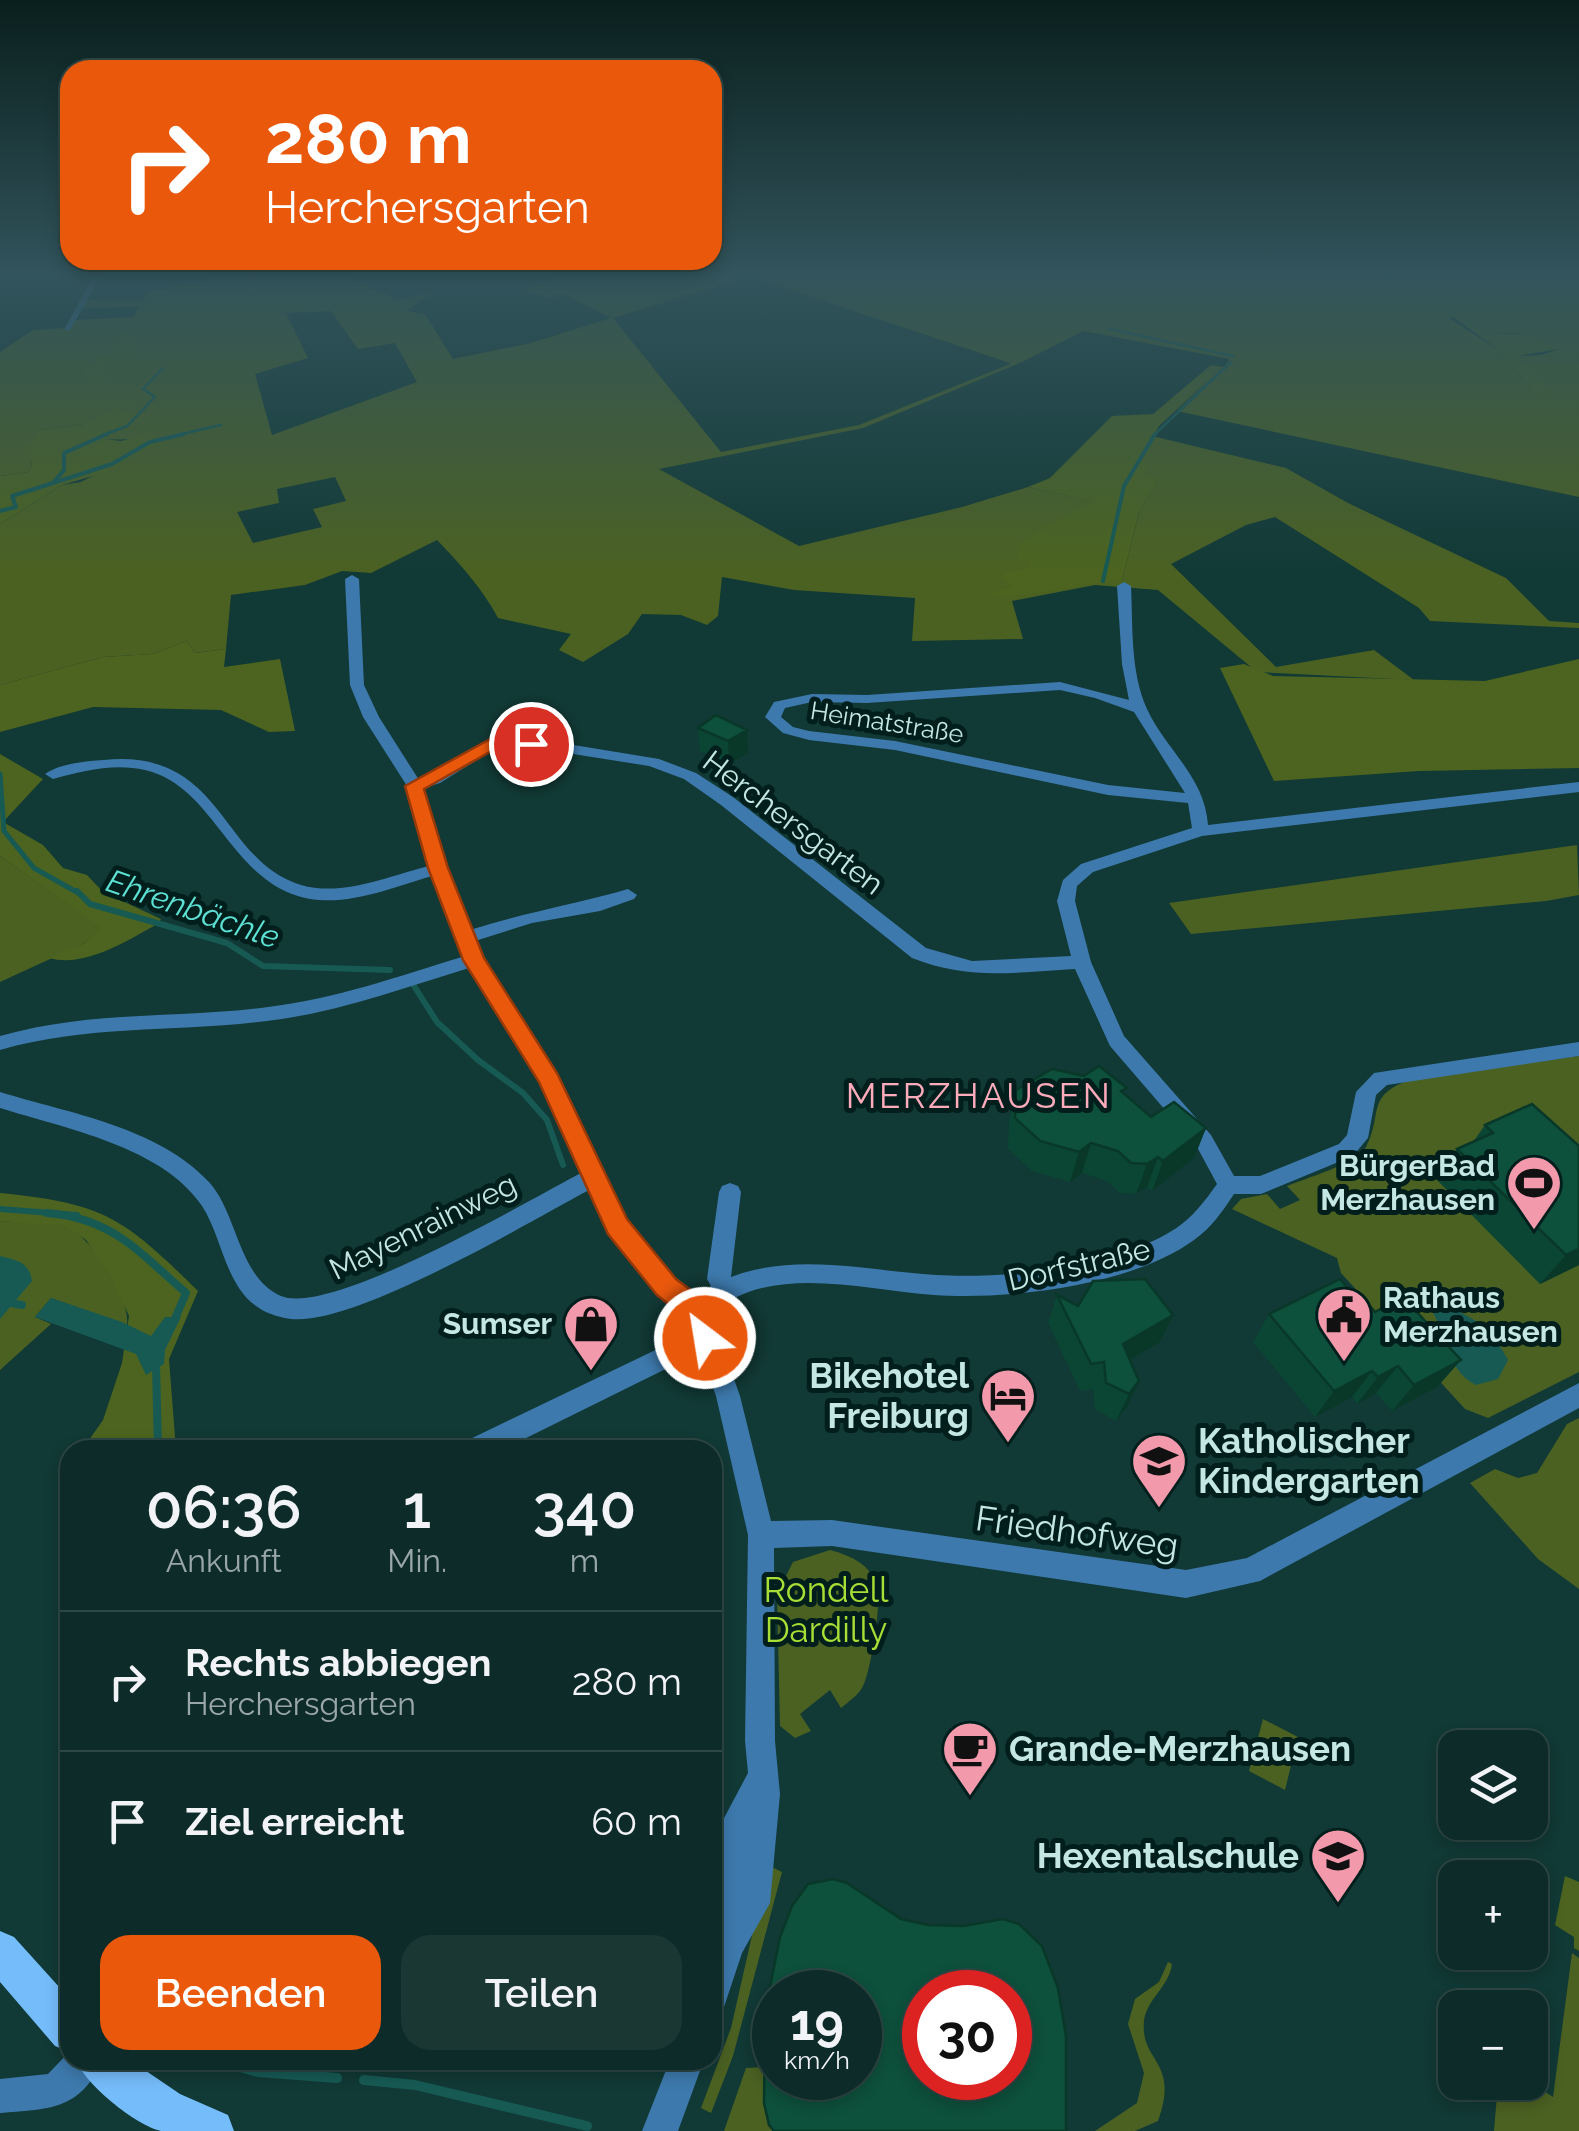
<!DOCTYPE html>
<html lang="de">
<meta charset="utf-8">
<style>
body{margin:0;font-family:Raleway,sans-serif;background:#1b3734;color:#f1f3f6;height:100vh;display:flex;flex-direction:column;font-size:38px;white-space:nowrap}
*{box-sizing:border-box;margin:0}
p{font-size:32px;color:#9aa7a8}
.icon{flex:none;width:55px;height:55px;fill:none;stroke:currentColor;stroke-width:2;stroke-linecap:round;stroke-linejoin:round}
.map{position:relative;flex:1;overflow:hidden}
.panel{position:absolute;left:60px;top:1440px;width:662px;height:630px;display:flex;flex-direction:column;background:#0d2b28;border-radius:30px;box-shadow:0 5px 15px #0003,0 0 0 2px #2d4745}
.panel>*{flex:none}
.hud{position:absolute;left:60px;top:60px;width:662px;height:210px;border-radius:30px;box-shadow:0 5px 15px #0003,0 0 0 2px #2d4745;background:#ea580c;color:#fff;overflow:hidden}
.buttons{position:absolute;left:1438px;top:1730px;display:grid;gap:20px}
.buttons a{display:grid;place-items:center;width:110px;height:110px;border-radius:20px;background:#0d2b28;box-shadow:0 5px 15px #0003,0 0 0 2px #2d4745;font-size:50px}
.speed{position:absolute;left:752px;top:1970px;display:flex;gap:20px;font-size:50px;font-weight:700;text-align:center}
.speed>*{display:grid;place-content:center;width:130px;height:130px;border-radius:50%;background:#0d2b28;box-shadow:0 5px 15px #0003,0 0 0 2px #2d4745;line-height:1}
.speed small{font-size:25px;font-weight:400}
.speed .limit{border:15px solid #d22;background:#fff;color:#111}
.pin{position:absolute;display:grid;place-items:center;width:85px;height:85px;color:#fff;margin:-42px;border:5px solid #fff;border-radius:50%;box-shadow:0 2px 10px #0007}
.me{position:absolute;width:110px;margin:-55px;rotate:329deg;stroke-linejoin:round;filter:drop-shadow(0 0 8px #0008)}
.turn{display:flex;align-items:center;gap:35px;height:210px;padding:0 40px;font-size:45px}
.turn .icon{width:130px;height:130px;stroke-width:2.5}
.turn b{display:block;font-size:70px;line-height:85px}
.eta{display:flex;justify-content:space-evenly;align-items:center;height:170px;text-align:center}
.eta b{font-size:60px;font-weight:600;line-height:70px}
.action{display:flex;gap:20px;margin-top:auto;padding:20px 40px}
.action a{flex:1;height:115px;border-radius:30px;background:#ea580c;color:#fff;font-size:40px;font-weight:600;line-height:115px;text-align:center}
.action a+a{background:#1b3734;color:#f1f3f6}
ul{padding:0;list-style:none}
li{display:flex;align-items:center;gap:30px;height:140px;padding:0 40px;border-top:2px solid #2d4745}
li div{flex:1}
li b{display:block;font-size:38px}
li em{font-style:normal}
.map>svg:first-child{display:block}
</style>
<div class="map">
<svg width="1579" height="2131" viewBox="0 0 1579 2131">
<rect width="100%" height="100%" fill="#113935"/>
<!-- green -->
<path fill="#4b6122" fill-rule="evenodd" d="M232 275H342L398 300 431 293 406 311 425 314 453 359 531 343 611 318 564 294 550 298 522 289 561 278 556 275H1375L1398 279 1394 275H1579V365H1524L1514 356 1541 355 1560 349 1517 333 1486 334 1459 317 1449 318 1500 351 1536 396 1530 370H1579V497L1177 411 1216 373 1205 370 1211 365 1224 367 1230 359 1083 331 1022 362 863 428 659 469 799 546 962 507 1028 487 1093 501 1030 562 1031 568 1092 581H1122L1139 512 1157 480 1141 475 1139 460 1152 436 1286 468 1348 503 1506 578 1549 621 1579 623V628L1430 621 1419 608 1275 517 1246 525 1171 564 1276 667 1374 650 1414 680 1257 672 1158 590 1095 585 1012 601 1023 639 912 641 915 598 794 590 722 577 718 616 707 625 681 615 642 614 628 634 583 662 559 650 571 634 498 618C482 588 461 565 437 540L371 573 342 571 305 585 231 595 226 649 195 653 187 641 153 654 103 657 0 685V524L62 485 81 482 157 442C137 436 123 441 103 439L107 431 128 428 115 408 83 425 41 430 29 472 0 476V352L33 330 70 328 75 320 133 317 139 307 80 308 84 300 144 299 150 291ZM750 276 1010 363V364L859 425 721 452 613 318ZM331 311 358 349 395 343 417 382 272 435 255 374 308 358 286 313ZM335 477 346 501 313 509 322 527 253 543 237 512 279 503 277 489Z
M1577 845 1579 895 1546 901 1191 934 1169 903Z
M0 856 102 928 85 943 0 982Z
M1579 1056V1372L1488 1418 1465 1409 1341 1273 1337 1258 1232 1209 1241 1199 1267 1194 1280 1209 1300 1200 1287 1186C1306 1178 1356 1164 1366 1147 1384 1112 1364 1096 1412 1079Z
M0 1221C20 1223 46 1220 65 1226 90 1234 131 1299 127 1325L51 1298 35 1317 51 1324 0 1370Z
M1579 1418V1589L1538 1559 1470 1483 1495 1469 1518 1478 1537 1473 1567 1424Z
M830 1550C849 1555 871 1564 877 1586 882 1601 871 1671 863 1686 859 1695 849 1701 841 1708L830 1690 800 1714 811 1731 795 1738 780 1726 777 1594 793 1562Z
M1263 1719 1298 1737 1285 1790 1249 1771Z
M768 1865 782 1872 733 2056 711 2113 701 2108 731 2028Z
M1572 1953 1579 1958V2131H1494L1498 2083 1530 2082 1553 2097Z
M1168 1962 1172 1964C1169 1987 1146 2000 1144 2021 1140 2063 1180 2060 1158 2121L1135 2131H1095L1137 2103 1144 2073 1128 2024 1135 1999 1159 1982Z
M764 2067 765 2104 775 2131H724L746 2068Z"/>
<!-- forest -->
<path fill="#4c641f" d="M1427 294 1486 334H1528L1561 349 1516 356 1524 365H1579V370H1531L1551 397 1536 396 1500 351 1423 295Z
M131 331 130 343H135L131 356C120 358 109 361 104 372L109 378 96 385 85 373 86 368 110 352 120 332Z
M1205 370 1216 373 1159 426 1139 460 1149 468 1142 475 1158 479 1139 512 1122 581C1095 581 1006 603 991 594L1014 587 1001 577 1007 572 1030 568V562L1017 561 1021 542 1092 501 1028 487 1050 478 1112 416 1153 414Z
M115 407 135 414 128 428 107 431 104 439 121 441 150 433 158 442 106 472 62 485 0 524V476L29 472 32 463 30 446 41 430 83 425Z
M187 641 195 653 226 649 224 667 280 659 295 731 269 732 221 710 93 707 0 732V685L103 657 153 654Z
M1579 659V768L1419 771 1274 781 1220 668 1244 664 1273 676 1485 681Z
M0 754 43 779 3 822 43 845 63 868 87 875 103 892 161 919 159 923C127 941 85 968 49 958L85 943 101 928 0 856Z
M0 1193C104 1203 124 1218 198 1291L169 1359 176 1450H82L103 1420 122 1363 129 1316 109 1273 86 1240 65 1226 0 1221Z
M1565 1876 1579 1882V1951L1574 1948V1937L1555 1925Z"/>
<!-- water -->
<path fill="#175a54" d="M0 1256C17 1260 29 1262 32 1281L0 1319Z
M1429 1295C1467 1319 1485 1316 1508 1360L1498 1379 1476 1385C1442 1368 1447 1324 1424 1300Z
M51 1298 122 1322 151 1336 165 1317H181L165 1350 164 1364 146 1375 136 1354 35 1317Z"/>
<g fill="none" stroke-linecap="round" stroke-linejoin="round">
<!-- stream-far5 -->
<path stroke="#175a54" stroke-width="2.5" d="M1110 329 1233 356
M101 436 127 426 155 397 143 389 163 368
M173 436 221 425
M1153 436 1231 362"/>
<!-- stream-far4 -->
<path stroke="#175a54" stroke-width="4" d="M53 483 112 464 150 442 184 434
M0 511 16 507 12 496 53 483 64 470V453L107 434
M1103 581 1124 486 1155 434"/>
<!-- stream-far3 -->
<path stroke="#175a54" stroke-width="5" d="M0 774 4 831 34 868 80 894"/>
<!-- stream-far2 -->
<path stroke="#175a54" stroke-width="6" d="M77 891 90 904 227 943 263 966 390 970
M414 986 437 1022 478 1060 523 1093 547 1120 563 1165
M0 1209 77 1215"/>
<!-- stream-far1 -->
<path stroke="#175a54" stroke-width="8" d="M47 1213C112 1218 139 1252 186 1293L174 1321
M0 1301 22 1305
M156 1364 158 1450"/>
<!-- stream -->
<path stroke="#175a54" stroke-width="10" d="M216 2060 258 2072 337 2078
M364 2080 415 2085 587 2126"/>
<!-- minor -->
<path fill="#3d79ac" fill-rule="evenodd" d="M94 275H102L70 330H64Z
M352 575 359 579 364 685 379 717 419 780 501 733 659 759 696 773 733 797 926 948 972 961 1071 956 1057 901 1063 880 1081 864 1192 828 1188 803 1108 795 895 750 809 740 783 733 765 717 774 702 812 694 867 695 1060 682 1129 700 1122 664 1117 586 1124 582 1131 586C1133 626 1130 671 1147 709 1166 750 1205 777 1208 825L1579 782V792L1202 836 1093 872 1077 886 1075 901 1091 962 1124 1036 1211 1135 1234 1176H1260L1339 1144 1347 1135 1356 1092 1374 1073 1579 1042V1056L1387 1085 1376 1095 1368 1138 1353 1156 1261 1194H1234C1223 1211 1211 1228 1194 1240 1131 1286 1009 1300 934 1295 862 1290 770 1262 711 1314L740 1396 771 1521 832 1520 1186 1570 1247 1558 1579 1383V1408L1260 1581 1186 1598 832 1546 774 1548 775 1741 780 1794 770 1903 742 1953 724 2007 712 2011V1890L723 1820 748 1773 745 1741 748 1535 716 1396 700 1352 502 1450H462L466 1441 693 1332C686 1311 670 1307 656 1292 627 1261 606 1228 589 1190 527 1223 355 1326 291 1319 282 1318 269 1314 262 1310 225 1289 223 1238 202 1206 163 1147 64 1128 0 1108V1092C68 1113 158 1127 209 1182 238 1214 238 1277 281 1296 331 1317 529 1200 581 1173L540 1083 469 968C403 988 336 1013 267 1021 175 1033 92 1024 0 1050V1036C92 1010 176 1019 268 1007 335 999 399 976 462 957L432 876C397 886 357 903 319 900 231 892 219 787 145 770 114 763 82 771 53 779L45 774C59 764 85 761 104 760 224 748 219 860 301 885 342 897 389 876 429 866L407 786 363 717 350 685 345 579ZM1060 690 1095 698 1134 712 1185 793 1108 785 895 741 809 731 793 727 781 717 785 708 812 702 867 703ZM504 743 649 766 684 779 721 805 912 958C970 981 1015 972 1075 969L1110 1046 1197 1147 1217 1184C1205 1201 1192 1218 1175 1229 1114 1268 1008 1279 936 1275 868 1271 797 1252 731 1277L741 1192 738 1186 730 1183 722 1186 719 1192 707 1279 711 1286 697 1297C617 1237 603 1160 557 1077 535 1036 507 998 482 959L475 941 532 923 600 911 634 899 637 895 628 889C576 904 523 913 470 930L447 869 424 788 440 783Z
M70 2051V2060H102C81 2111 47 2109 0 2113V2079L48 2074Z
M670 2060H704L678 2131H642Z"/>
<!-- major -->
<path fill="#75bcfa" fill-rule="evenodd" d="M0 1931 14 1937 70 1999V2052L55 2046 0 1982Z
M76 2060H130L180 2094 228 2115 234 2131C212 2131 182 2131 161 2131 135 2125 85 2084 76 2060Z"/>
</g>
<!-- wall -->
<path fill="#0b4533" d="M698 728 747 730 748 753 729 764 700 751Z
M1016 1090 1125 1094 1151 1117 1206 1128 1194 1158 1152 1191 1147 1187 1136 1194 1120 1193 1107 1181 1082 1173 1070 1182 1032 1171 1008 1149 1009 1121Z
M1485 1125 1579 1146V1265L1540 1284 1436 1179 1457 1149 1473 1142Z
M1057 1295 1078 1306 1173 1315 1160 1342 1130 1360 1139 1381 1127 1407 1116 1421 1095 1409 1093 1389 1080 1391 1048 1323Z
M1364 1306 1461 1360 1437 1387 1392 1411 1376 1393 1357 1404 1352 1397 1315 1417 1253 1342 1269 1314Z"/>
<!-- shaded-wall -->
<path fill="#093829" d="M747 730 748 753 729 764 728 741Z
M1206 1128 1194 1158 1152 1191 1163 1161Z
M1091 1143 1082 1173 1070 1182 1079 1152Z
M1158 1157 1147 1187 1136 1194 1147 1164Z
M1579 1249V1265L1540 1284 1566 1255Z
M1173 1315 1160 1342 1111 1371 1123 1344Z
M1461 1360 1437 1387 1392 1411 1414 1385Z
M1398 1366 1376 1393 1357 1404 1378 1377Z
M1372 1371 1352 1397 1315 1417 1334 1391Z
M1139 1381 1127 1407 1116 1421 1129 1394Z"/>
<!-- building -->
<path fill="#0d503b" stroke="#093829" stroke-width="2.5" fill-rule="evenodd" d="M716 715 747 730 728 741 698 728Z
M1099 1066 1127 1088 1121 1091 1151 1117 1174 1102 1206 1128 1163 1161 1158 1157 1147 1164 1131 1163 1118 1151 1091 1143 1079 1152 1040 1141 1015 1118 1016 1090 1052 1069 1084 1076Z
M1532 1104 1579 1146V1249L1566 1255 1457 1149 1493 1133 1485 1125Z
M1145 1279 1173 1315 1123 1344 1139 1381 1129 1394 1106 1383 1104 1362 1091 1364 1057 1295 1078 1306 1093 1281Z
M1340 1279 1364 1306 1368 1304 1375 1312 1403 1297 1461 1360 1414 1385 1398 1366 1378 1377 1372 1371 1334 1391 1269 1314Z
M833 1879 847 1883 901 1919 928 1925 963 1926 1003 1919 1019 1924 1042 1946 1058 1988 1066 2036V2131H774L769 2125 764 2103 765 2012 780 1937 792 1906 808 1884ZM775 1992H860V2078H775ZM925 1992H1010V2078H925Z"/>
<!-- sky -->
<linearGradient id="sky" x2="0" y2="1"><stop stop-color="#091f1d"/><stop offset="0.48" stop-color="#32545c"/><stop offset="1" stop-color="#32545c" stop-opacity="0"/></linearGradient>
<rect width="1579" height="573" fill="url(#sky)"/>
<!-- route -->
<path fill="#ea580c" stroke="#983908" stroke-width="2.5" d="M501 733 540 744 531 749 504 744 424 789 448 868 484 958 557 1073 627 1219 676 1279 708 1303 718 1338 714 1347 705 1350 695 1347 686 1318 657 1295 608 1234 539 1082 463 960 428 868 405 786Z"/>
<!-- icons -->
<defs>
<g id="stadium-pin" transform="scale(2.875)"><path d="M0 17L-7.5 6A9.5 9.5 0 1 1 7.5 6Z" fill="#f29aac" stroke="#001f1c"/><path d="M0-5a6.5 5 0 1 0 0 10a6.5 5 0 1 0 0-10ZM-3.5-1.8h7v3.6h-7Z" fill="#111"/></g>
<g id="civic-pin" transform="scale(2.875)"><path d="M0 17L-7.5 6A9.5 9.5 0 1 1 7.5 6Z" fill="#f29aac" stroke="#001f1c"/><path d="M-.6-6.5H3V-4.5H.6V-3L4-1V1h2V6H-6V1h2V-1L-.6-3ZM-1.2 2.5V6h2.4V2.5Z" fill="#111"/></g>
<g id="shop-pin" transform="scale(2.875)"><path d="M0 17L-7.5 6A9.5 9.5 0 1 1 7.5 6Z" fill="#f29aac" stroke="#001f1c"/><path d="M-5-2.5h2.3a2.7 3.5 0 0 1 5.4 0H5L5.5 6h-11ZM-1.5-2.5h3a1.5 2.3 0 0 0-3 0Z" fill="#111"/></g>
<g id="hotel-pin" transform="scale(2.875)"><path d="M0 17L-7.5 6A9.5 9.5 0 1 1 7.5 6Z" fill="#f29aac" stroke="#001f1c"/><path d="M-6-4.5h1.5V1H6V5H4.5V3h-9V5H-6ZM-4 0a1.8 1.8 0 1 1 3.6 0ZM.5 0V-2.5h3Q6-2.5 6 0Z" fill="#111"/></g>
<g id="school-pin" transform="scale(2.875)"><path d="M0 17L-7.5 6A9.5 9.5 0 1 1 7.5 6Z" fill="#f29aac" stroke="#001f1c"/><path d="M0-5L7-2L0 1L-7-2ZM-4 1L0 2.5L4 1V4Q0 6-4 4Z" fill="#111"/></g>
<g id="cafe-pin" transform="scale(2.875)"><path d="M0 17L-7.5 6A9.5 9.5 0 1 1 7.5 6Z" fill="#f29aac" stroke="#001f1c"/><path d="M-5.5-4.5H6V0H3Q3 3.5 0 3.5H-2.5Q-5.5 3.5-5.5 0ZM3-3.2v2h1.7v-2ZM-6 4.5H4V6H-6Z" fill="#111"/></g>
</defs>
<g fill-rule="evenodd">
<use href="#stadium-pin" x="1534" y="1183"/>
<use href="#civic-pin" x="1344" y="1315"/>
<use href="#shop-pin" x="591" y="1324"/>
<use href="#hotel-pin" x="1008" y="1396"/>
<use href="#school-pin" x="1159" y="1461"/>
<use href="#cafe-pin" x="970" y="1749"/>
<use href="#school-pin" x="1338" y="1856"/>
</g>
<g text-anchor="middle" stroke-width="10" stroke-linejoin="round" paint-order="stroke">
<!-- far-street labels -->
<g font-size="25" fill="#c4e7e3" stroke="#001f1c">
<text transform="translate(887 722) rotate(9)" y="9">Heimatstraße</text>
</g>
<!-- street labels -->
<g font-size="30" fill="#c4e7e3" stroke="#001f1c">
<text transform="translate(793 823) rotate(37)" y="10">Herchersgarten</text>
<text transform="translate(423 1227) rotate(-26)" y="10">Mayenrainweg</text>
<text transform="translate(1079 1265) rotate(-13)" y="10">Dorfstraße</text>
</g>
<!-- poi labels -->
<g font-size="30" font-weight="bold" fill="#c4e7e3" stroke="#001f1c" text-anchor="end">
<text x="1495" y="1176">BürgerBad<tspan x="1495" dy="34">Merzhausen</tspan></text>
<text x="1383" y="1308" text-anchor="start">Rathaus<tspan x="1383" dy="34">Merzhausen</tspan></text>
<text x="552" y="1334">Sumser</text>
</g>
<!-- water labels -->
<g font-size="32" font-style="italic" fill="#5de1d4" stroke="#001f1c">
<text transform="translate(193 909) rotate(19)" y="11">Ehrenbächle</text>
</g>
<!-- quarter labels -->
<g font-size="35" letter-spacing="2.5" fill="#feabbc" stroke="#001f1c">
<text x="979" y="1108">MERZHAUSEN</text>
</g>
<!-- near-poi labels -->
<g font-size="35" font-weight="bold" fill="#c4e7e3" stroke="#001f1c" text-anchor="end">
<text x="969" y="1388">Bikehotel<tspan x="969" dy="40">Freiburg</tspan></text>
<text x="1198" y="1453" text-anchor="start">Katholischer<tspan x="1198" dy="40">Kindergarten</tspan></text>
<text x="1009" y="1761" text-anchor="start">Grande-Merzhausen</text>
<text x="1299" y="1868">Hexentalschule</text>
</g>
<!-- near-street labels -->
<g font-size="35" fill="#c4e7e3" stroke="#001f1c">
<text transform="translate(1077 1532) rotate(8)" y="12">Friedhofweg</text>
</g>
<!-- near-park labels -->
<g font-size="35" fill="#a8de36" stroke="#001f1c">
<text x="826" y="1602">Rondell<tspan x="826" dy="40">Dardilly</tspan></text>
</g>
</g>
</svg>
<div class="buttons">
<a><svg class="icon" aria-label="layers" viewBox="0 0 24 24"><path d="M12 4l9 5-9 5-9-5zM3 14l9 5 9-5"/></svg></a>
<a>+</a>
<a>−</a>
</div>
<div class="speed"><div>19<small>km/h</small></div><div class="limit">30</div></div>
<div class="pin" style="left:531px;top:744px;background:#d93025"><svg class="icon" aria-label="arrive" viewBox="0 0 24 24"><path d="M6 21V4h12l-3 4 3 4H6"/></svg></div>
<svg class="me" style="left:705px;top:1338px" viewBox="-20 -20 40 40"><circle r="17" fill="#ea580c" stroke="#fff" stroke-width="3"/><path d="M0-11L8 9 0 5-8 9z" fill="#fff"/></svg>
<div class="hud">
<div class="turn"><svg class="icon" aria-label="right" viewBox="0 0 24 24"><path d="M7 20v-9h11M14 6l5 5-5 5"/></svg><div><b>280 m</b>Herchersgarten</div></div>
</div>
<section class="panel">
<div class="eta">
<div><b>06:36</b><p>Ankunft</p></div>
<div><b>1</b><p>Min.</p></div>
<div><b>340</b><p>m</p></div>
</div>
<ul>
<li><svg class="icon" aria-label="right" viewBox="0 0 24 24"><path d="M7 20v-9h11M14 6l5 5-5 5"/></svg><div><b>Rechts abbiegen</b><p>Herchersgarten</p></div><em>280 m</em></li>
<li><svg class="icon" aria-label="arrive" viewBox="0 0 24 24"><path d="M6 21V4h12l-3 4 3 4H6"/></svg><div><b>Ziel erreicht</b></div><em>60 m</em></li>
</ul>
<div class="action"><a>Beenden</a><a>Teilen</a></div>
</section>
</div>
